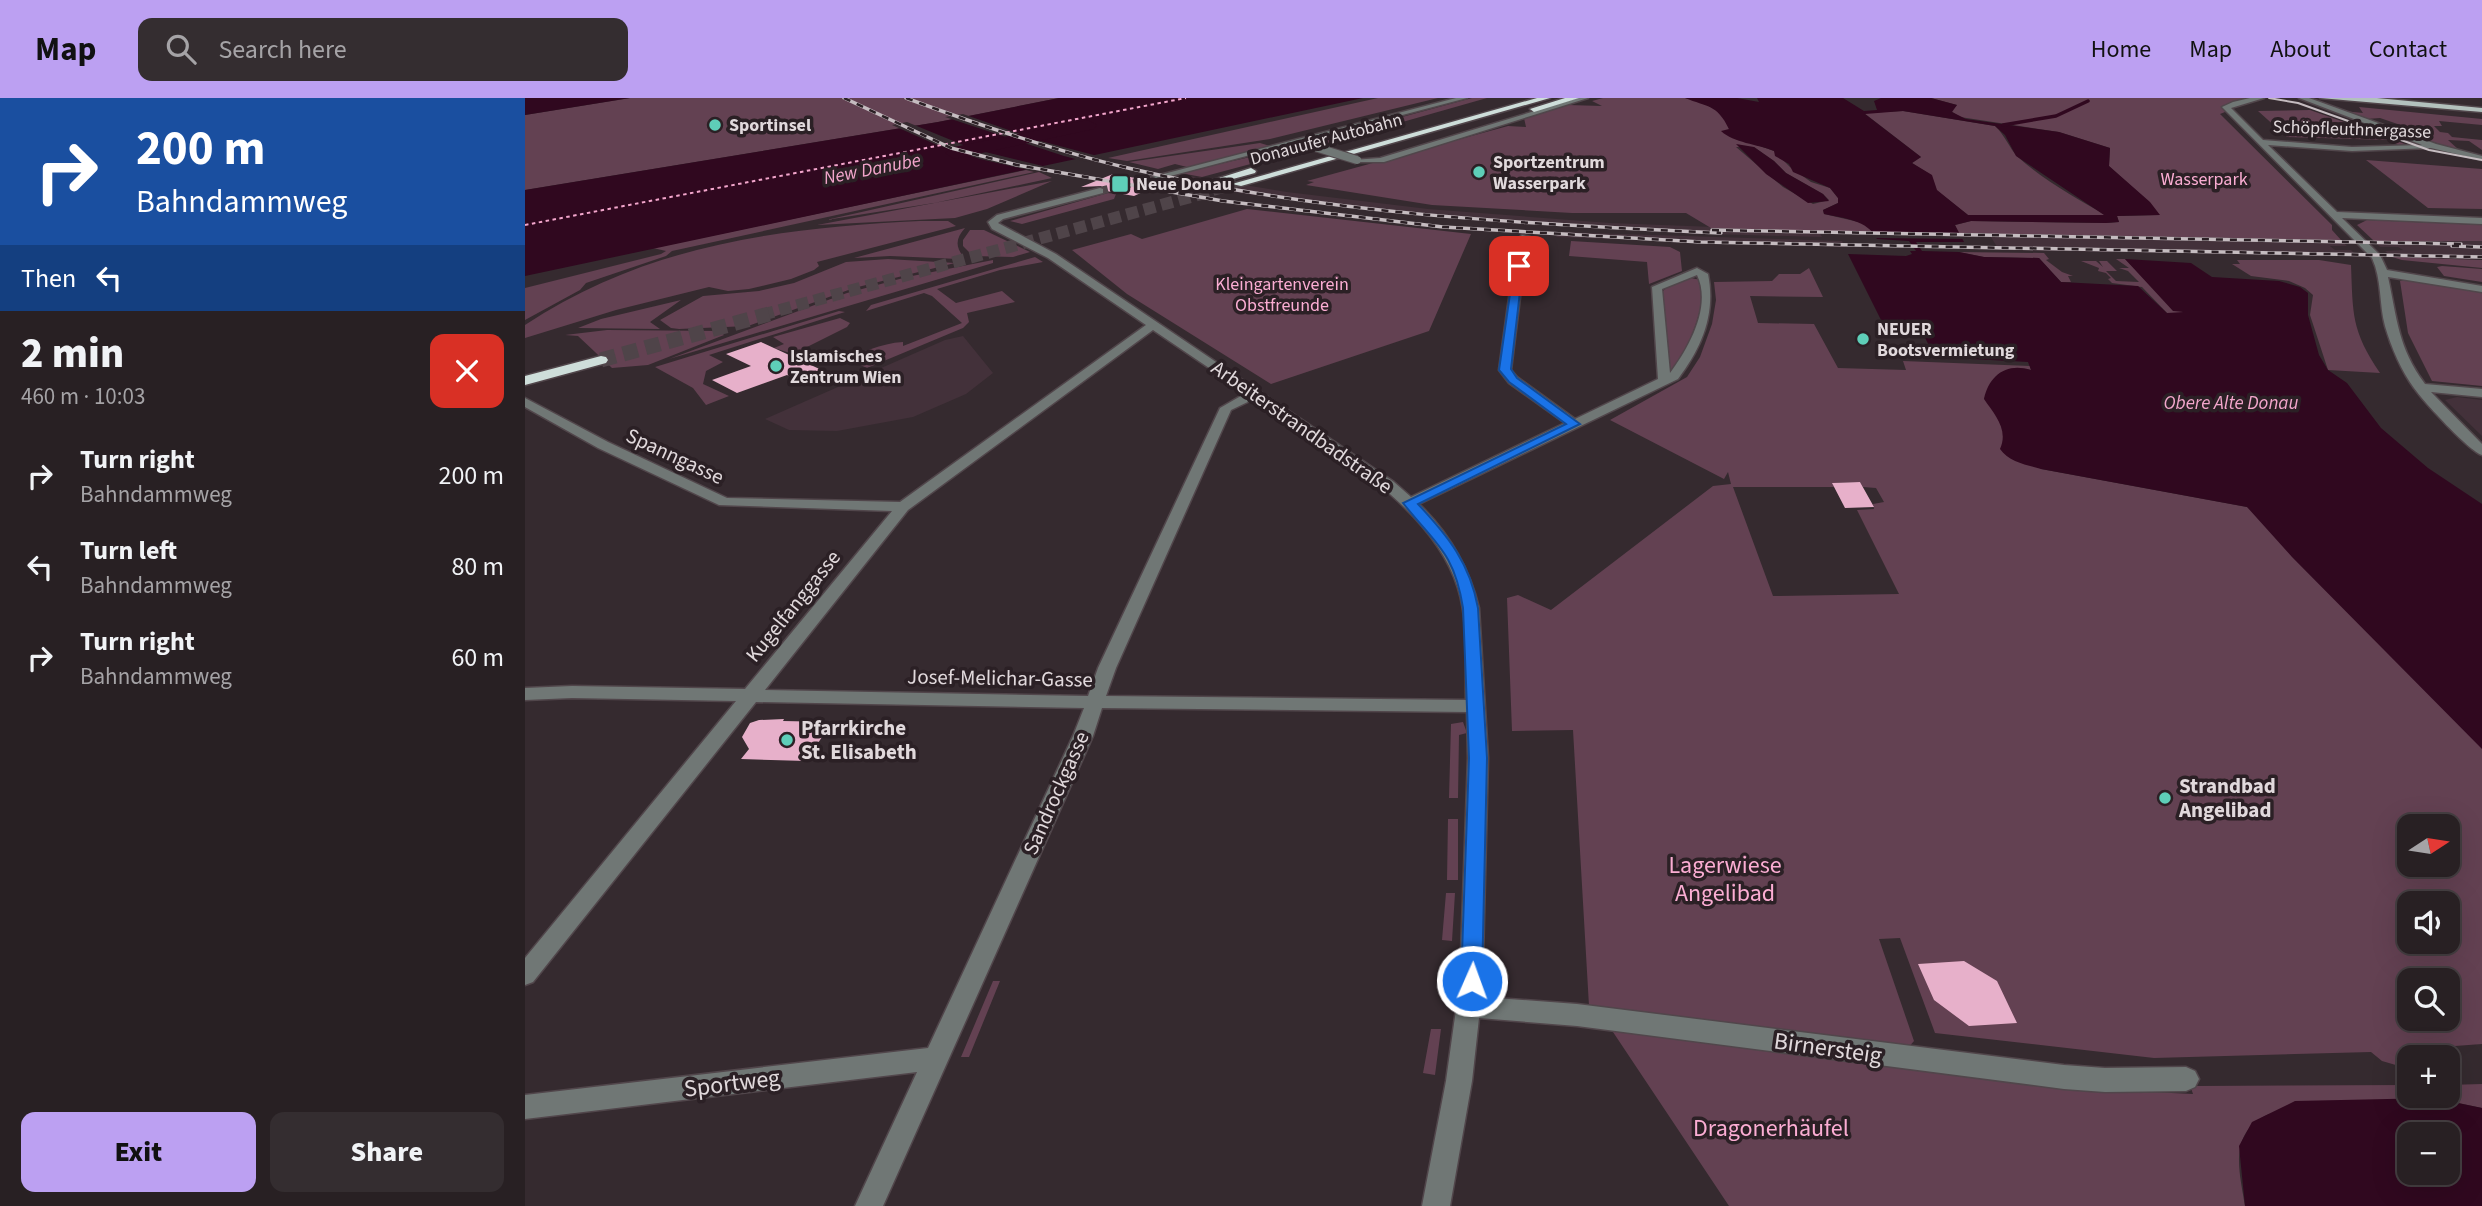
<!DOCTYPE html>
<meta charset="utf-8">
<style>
body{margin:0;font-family:"Source Sans 3",sans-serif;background:#342d30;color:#f1f3f6;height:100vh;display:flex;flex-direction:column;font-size:26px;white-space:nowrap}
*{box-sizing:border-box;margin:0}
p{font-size:23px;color:#a5a3a6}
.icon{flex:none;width:38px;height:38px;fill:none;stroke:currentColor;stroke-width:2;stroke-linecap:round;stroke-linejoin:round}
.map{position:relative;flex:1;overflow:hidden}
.drawer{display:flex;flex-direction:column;background:#282023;width:525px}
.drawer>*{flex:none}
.hud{background:#1a4fa0;color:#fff;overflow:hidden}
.needle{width:46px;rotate:78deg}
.fabs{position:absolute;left:1872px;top:716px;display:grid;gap:14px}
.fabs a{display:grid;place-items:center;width:63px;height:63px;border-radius:14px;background:#282023;box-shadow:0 7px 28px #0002,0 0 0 2px #443e41;font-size:35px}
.pin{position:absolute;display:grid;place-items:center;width:60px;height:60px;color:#fff;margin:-30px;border-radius:14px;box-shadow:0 4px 10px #0006}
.me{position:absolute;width:77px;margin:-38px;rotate:2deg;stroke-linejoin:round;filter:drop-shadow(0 0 5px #0008)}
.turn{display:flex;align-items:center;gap:24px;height:147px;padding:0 21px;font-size:32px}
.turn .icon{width:91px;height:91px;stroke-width:2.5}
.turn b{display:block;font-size:49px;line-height:60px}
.then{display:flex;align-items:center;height:66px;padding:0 21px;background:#0003;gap:14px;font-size:26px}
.round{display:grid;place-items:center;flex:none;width:74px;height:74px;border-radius:14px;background:#342d30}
.overview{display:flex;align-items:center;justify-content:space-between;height:119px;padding:0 21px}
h1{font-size:42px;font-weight:800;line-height:52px}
.button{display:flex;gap:14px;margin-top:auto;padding:14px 21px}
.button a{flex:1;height:80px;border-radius:14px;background:#bca0f2;color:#111;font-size:28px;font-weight:800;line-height:80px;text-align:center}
.button a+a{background:#342d30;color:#f1f3f6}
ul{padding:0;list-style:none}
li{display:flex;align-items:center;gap:21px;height:91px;padding:0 21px}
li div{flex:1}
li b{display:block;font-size:26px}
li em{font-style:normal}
header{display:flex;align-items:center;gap:42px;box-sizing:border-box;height:98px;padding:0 35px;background:#bca0f2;color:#111}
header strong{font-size:33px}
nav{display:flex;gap:38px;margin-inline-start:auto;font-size:24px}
.search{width:490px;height:63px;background:#342d30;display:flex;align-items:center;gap:18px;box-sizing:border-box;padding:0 24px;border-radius:14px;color:#a5a3a6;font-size:26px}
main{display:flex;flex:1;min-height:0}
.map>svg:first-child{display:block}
</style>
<header>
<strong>Map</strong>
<div class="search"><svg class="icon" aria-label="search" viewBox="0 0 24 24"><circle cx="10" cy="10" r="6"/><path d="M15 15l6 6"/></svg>Search here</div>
<nav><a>Home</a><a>Map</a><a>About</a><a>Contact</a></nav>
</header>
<main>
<section class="drawer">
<div class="hud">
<div class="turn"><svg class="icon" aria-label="right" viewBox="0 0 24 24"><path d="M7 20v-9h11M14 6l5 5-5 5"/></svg><div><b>200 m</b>Bahndammweg</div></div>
<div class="then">Then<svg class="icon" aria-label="left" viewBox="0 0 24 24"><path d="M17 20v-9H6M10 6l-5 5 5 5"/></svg></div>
</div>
<div class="overview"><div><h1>2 min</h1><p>460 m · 10:03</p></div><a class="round" style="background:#d93025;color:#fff"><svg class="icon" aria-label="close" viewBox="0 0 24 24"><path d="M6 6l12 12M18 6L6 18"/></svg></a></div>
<ul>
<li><svg class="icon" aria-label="right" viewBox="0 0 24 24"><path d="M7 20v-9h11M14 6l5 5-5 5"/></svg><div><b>Turn right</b><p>Bahndammweg</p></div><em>200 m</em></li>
<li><svg class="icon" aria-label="left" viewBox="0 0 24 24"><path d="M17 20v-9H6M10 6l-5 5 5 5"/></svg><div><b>Turn left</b><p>Bahndammweg</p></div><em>80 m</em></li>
<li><svg class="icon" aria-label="right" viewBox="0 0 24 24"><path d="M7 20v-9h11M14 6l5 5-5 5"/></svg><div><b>Turn right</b><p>Bahndammweg</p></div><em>60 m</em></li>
</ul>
<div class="button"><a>Exit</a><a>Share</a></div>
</section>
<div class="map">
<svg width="1957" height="1108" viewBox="0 0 1957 1108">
<rect width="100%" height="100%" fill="#352a2f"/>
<!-- built -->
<path fill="#43313a" d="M665 78 762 94 903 111 1085 125 1294 133 1297 139 1185 136 970 124 728 97 651 84Z
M1034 134 1317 143 1320 149 1031 139Z
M1464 136 1816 142 1822 148H1805L1810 152H1826L1832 158 1474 152Z
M1873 141 1957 143V161L1867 159 1860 153 1878 152 1873 149H1855L1849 143Z
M438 238 468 275 441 296 388 319 312 333 264 332 240 321 420 242Z
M1932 299 1957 302V338L1920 302Z"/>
<!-- green -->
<path fill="#634152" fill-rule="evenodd" d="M105 0H534L413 24 0 92V17Z
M853 0H913L745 41 602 63 583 60Z
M947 0H962L793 48 785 44Z
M1078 0H1160L1177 4 1197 15 1204 31 1223 44 1249 53 1265 69 1286 84 1305 90 1313 100V105L1298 112 1299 116 1338 125 1349 134 1186 130 1161 115H1047L907 107 781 87 789 84 782 83 983 28 1001 29 999 20 1043 7 1077 8 1067 3ZM1211 49H1229L1249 63 1261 75 1298 96 1304 102 1288 106 1258 89Z
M1406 0H1726L1698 8 1700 14 1695 16 1807 127V132L1816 142 1433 135 1430 127 1446 123 1581 125 1594 124 1592 118 1634 117 1624 104 1584 68 1585 50 1534 34 1435 19 1426 13 1432 7Z
M1834 9 1957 21V27L1914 23 1917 28H1909L1915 34 1923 35 1927 39 1957 42V52L1944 43 1923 42 1934 52 1883 36 1896 34 1855 20 1841 21 1819 13 1838 15Z
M1785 12 1819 24 1772 26 1780 30 1831 29 1883 47H1873L1864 42 1762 39 1733 13Z
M1378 13 1470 28C1480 37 1484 50 1493 59 1517 81 1552 101 1581 117H1443L1411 92 1406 77 1387 65 1396 59 1339 15Z
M735 45 745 48 662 69 650 66 633 71 604 64Z
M773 48 781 51 677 79 655 75Z
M1841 62 1957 71V111L1903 110Z
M501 72 509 74 147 153 141 158 61 185 55 192 0 222V190L136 156 141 153 128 150Z
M514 74 527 80 409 105 301 122Z
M527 83 462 111 430 120 292 127Z
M583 95 591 96 589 101 497 126 485 123Z
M722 111 946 136 904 233 746 286 602 196 547 152 606 136 617 141Z
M1842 122 1957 127V143H1849L1832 127Z
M395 123H423L431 128 292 164 294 168 289 172 266 181 224 191 203 193 184 189 91 212 0 240V227C121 147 253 130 395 123Z
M440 130C431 140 430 148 438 158L434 161 365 158 329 160Z
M445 132H459L505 154 488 159 448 158 438 148V142Z
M1046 143 1145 149 1155 154 1157 173 1124 186 1122 164 1044 158Z
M1434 154 1519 155 1524 161 1521 162 1537 174 1548 178H1543L1546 184H1536L1514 160 1459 159Z
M510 159 518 164 475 172 412 191 431 205 477 193 490 204 442 215 444 224 438 230 342 270 315 258C337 257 355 245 378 244V248L437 225 407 198 399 195 341 213 346 207Z
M1867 159 1957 162V170L1877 162Z
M363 161 430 165 329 190 223 228 154 231 146 230 135 222 178 198 234 193 269 185 321 164Z
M1591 161H1600L1632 194 1659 215H1642L1617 189 1587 185 1583 181 1586 180 1581 175 1573 173 1574 170 1556 163H1571L1578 169 1574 163H1582L1592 173H1581L1591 183 1614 184 1603 173 1594 170H1604Z
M468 162V165L144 261 322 195 382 179Z
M1712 162H1794L1826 167C1828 216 1826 232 1855 275L1803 272 1785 217 1788 197 1780 190 1764 183 1726 178 1707 166H1715Z
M1917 168 1957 171V184L1919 178 1912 169Z
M1284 170 1298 199 1225 198 1233 225 1289 226 1313 270 1381 272 1378 263 1505 268 1506 272 1501 271 1459 300 1516 371 1722 409 1957 496V946L1930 948 1924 969 1923 959H1885V970H1881L1857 963 1846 954 1629 960 1410 935 1375 840 1354 841 1389 943 1382 951 1064 908 1048 632 987 633 982 500 993 497 1026 512 1188 388 1206 386 1203 374 1199 381 1085 322 1162 279 1175 259 1187 226 1191 202 1189 184 1247 183 1254 176H1275ZM1335 384 1338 389 1351 390 1359 404 1348 406 1349 411 1332 412 1374 496 1248 498 1208 389H1309L1308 385ZM1885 728H1923V766H1885ZM1885 805H1923V844H1885ZM1885 882H1923V920H1885Z
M1161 179 1176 182C1181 213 1164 244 1150 272H1143L1137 194 1144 187Z
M1881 182 1957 195V288L1907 283 1883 235 1875 183Z
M156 202 125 224 135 231 53 230 76 221Z
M314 213 320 214 184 257 198 264 181 273 178 286 204 298 181 307 168 290 130 269Z
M315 220 325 225 322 229 282 249 284 250 268 256 249 250 259 246 248 239Z
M82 232 194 233 199 237 123 267 87 270 53 238 40 237Z
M938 624 942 635 934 637 933 700H924L926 626Z
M923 721H933V782H922Z
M921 795H930L927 843 917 842Z
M468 883H475L444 959H436Z
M906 931H916L910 977 898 975Z
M1086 931 1518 989 1668 996 1666 990 1671 988 1885 987V998H1923V987L1957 986V1010L1909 1000 1744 1016C1703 1035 1714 1071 1720 1108H1204Z"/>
<!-- water -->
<path fill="#30081f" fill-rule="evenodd" d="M0 0H105L0 17Z
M534 0H838L0 178V92L413 24Z
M1160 0H1212L1234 4 1232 0H1318L1339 13 1352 12 1349 3 1356 0H1406L1432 7 1427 14 1441 21 1534 34 1585 50 1584 68 1625 104 1635 117 1592 118 1594 124 1581 125 1446 123 1430 127 1439 144H1391L1397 153 1434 154 1459 159 1514 160 1536 184 1613 188 1642 215 1659 214 1648 213 1600 161 1666 165 1687 179 1754 183 1775 189 1783 195V217L1794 257 1803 272 1822 285 1856 330 1903 370 1957 406V651L1767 459 1722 409 1516 371C1502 367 1484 364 1475 351 1484 331 1469 316 1459 301 1464 277 1482 264 1506 272L1503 264 1410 259 1397 234 1361 232 1323 156 1381 158 1387 156 1385 153H1391L1384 143 1352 141C1343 122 1318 120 1299 116L1298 112 1313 105V100L1305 90 1268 74 1264 66 1250 58 1249 53C1232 46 1209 45 1196 33L1204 31C1192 6 1182 9 1160 0ZM1378 13 1470 28 1480 37 1491 58 1579 117H1443L1412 92 1407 77 1387 65 1396 59 1340 16Z
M1211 46 1229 49 1249 63 1261 75 1298 96 1304 103 1283 105 1241 76Z
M1909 1000 1957 1010V1108H1720L1714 1048 1727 1024 1770 1003ZM1885 1036H1923V1074H1885Z"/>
<!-- pier -->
<path fill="#352a2f" d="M438 16 512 42 580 60 562 64 539 58 420 19Z
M382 24 448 51 530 71 512 74 455 61 412 47 367 27Z
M1343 134 1437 135 1442 141 1348 140Z"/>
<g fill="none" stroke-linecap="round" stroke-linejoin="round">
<!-- stream -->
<path stroke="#30081f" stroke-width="3.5" d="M1478 27 1531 18 1563 3"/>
<!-- river -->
<path fill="#30081f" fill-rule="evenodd" d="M563 22 572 27 569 31 429 61 420 55 429 49Z"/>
<!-- ferry -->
<path stroke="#f3a6cc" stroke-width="2" stroke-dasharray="3.5 3.5" stroke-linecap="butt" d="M0 127 661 0"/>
</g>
<!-- building -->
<path fill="#e7b0ca" d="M588 76 633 84H640L609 98 581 93 576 88 556 89Z
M236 244 301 274 275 283 262 277 212 295 187 282 226 268 201 256Z
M1335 384 1349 409 1320 410 1307 385Z
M259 621 258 623 307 624 281 663 216 661 224 651 217 639 225 625 234 622Z
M1439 863 1472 883 1492 925 1444 928 1409 902 1393 866Z"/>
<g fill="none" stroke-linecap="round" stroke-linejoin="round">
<!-- minor-tunnel -->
<path stroke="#4f4449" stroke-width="8" stroke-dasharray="8 3.5" stroke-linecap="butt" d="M575 93 631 79"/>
<!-- highway-tunnel-far2 -->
<path stroke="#4f4449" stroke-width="10" stroke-dasharray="10 4.5" stroke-linecap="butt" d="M674 97 712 86"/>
<!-- highway-tunnel-far1 -->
<path stroke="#4f4449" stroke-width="12" stroke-dasharray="12 6" stroke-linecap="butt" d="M237 217 680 95"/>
<!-- highway-tunnel -->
<path stroke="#4f4449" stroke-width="15" stroke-dasharray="15 8" stroke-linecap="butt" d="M76 262 244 216"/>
<!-- minor casing -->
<g stroke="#51464b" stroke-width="3">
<path id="minor" d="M931 0H942L634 81 627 79Z
M1053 0H1063L859 64H832L828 62 855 60Z
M1725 0H1739L1706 10 1738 42 1827 49 1897 47 1774 0H1784L1911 46 1957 58V62L1906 50 1827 53 1743 47 1812 114 1957 120V126L1817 120 1855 157 1862 172 1957 188V194L1863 179C1872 220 1873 250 1900 286L1957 291V299L1906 294 1957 346V357C1944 353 1898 303 1889 290 1877 274 1866 249 1860 228 1854 206 1857 182 1847 160L1697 9 1708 4Z
M575 90 578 91V95L478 121 473 125 531 156 869 384 886 399 1040 325 984 285 974 272 992 142 997 137 1005 139 1002 143 986 272 992 279 1050 321 1133 281 1127 189 1172 170 1183 176C1191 216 1177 249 1153 281L894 406C924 435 944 469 954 510L963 660 957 899 1052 906 1539 967 1580 970 1661 969 1670 973 1674 981 1670 989 1661 993 1580 994 1539 991 1052 928 954 920 947 983 925 1108H897L921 983 935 883 943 660 942 614 577 610 568 638 358 1108H330L392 974 0 1021V997L403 950 548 638 559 610 231 604 8 884 0 887V860L211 603 47 600 0 602V590L47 588 220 591 367 413 194 407 73 350 0 309V300L83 344 202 400 375 404 621 227 523 160 467 131 463 124 472 117ZM1172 177C1187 208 1164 250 1145 275L1137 191ZM628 232 721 295 695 310 573 570 563 598 240 592 383 412ZM729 301C799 349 906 404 933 490 944 525 940 566 941 602L581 598 591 570 706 312Z"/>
</g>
<!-- major casing -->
<g stroke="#51464b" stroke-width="3">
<path id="major" d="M1795 0H1852L1957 10V14Z"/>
</g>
<!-- highway casing -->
<g stroke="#51464b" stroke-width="3">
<path id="highway" d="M1012 0H1025L716 88 707 86Z
M1040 0H1054L1009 14 1005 11Z
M726 70 731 73 730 75 693 85 688 82Z
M76 258 81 259 83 262 81 265 0 287V278Z"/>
</g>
<!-- minor -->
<use href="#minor" fill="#707775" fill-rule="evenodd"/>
<!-- major -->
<use href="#major" fill="#b3c1bd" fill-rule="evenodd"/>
<!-- highway -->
<use href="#highway" fill="#cededa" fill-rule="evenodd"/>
<!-- tram -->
<path stroke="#c5bcc0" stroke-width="2" d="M1744 0 1773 5 1904 52 1957 62"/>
<!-- rail casing -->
<g stroke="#c5bcc0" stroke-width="3.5">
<path id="rail" d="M319 0 426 50 492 67 698 103 918 129 1176 144 1957 159
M381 0C454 27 527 52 603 70 797 116 998 126 1196 135
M1187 132 1936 146
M1927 148 1957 149"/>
</g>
<!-- rail -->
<use href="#rail" stroke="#2b2025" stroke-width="2.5" stroke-dasharray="7" stroke-linecap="butt"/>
<!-- minor-bridge casing -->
<g stroke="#51464b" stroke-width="10" stroke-linecap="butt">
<path id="minor-bridge" d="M780 46 832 62"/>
</g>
<!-- minor-bridge -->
<use href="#minor-bridge" stroke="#707775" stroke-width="8"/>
</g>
<!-- route -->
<path fill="#1a73e8" stroke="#114b97" stroke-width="2" d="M994 165 998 168 986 271 992 280 1055 326 893 406C923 438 945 465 953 510L962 660 957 883 954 890 947 892 939 890 936 883 944 660 938 510C929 453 910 446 878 405L1041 326 984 284 974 272 989 168Z"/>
<!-- markers -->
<g fill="#5eceb8" stroke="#2b2025" stroke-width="2.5">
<circle cx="190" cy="27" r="7"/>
<circle cx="954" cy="74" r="7"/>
<rect x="586" y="77" width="18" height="18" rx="3.5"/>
<circle cx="1338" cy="241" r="7"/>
<circle cx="251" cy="268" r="7"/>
<circle cx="262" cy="642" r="7"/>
<circle cx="1640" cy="700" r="7"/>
</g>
<g text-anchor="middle" stroke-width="7" stroke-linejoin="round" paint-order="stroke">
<!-- far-poi labels -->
<g font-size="18" font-weight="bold" fill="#e1d9dc" stroke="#2b2025" text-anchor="start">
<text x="204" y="33">Sportinsel</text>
<text x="968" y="70">Sportzentrum<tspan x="968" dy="21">Wasserpark</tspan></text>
<text x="611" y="92">Neue Donau</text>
<text x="1352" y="237">NEUER<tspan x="1352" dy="21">Bootsvermietung</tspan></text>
<text x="265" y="264">Islamisches<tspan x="265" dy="21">Zentrum Wien</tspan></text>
</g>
<!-- far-street labels -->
<g font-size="18" fill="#e1d9dc" stroke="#2b2025">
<text transform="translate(1827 31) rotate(2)" y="6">Schöpfleuthnergasse</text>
<text transform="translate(801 41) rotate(-15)" y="6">Donauufer Autobahn</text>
</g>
<!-- far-park labels -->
<g font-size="18" fill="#fbadd3" stroke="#2b2025">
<text x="1679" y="87">Wasserpark</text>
<text x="757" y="192">Kleingartenverein<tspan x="757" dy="21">Obstfreunde</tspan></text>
</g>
<!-- far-water labels -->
<g font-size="19" font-style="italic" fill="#f3a6cc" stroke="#2b2025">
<text transform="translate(347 70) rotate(-11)" y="7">New Danube</text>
<text x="1706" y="311">Obere Alte Donau</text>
</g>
<!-- street labels -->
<g font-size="21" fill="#e1d9dc" stroke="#2b2025">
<text transform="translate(777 329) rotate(35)" y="7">Arbeiterstrandbadstraße</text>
<text transform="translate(150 358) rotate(25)" y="7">Spanngasse</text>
<text transform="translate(268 508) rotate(-51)" y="7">Kugelfanggasse</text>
<text transform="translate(475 580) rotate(1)" y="7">Josef-Melichar-Gasse</text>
<text transform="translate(531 695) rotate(-66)" y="7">Sandrockgasse</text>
</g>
<!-- poi labels -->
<g font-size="21" font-weight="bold" fill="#e1d9dc" stroke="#2b2025" text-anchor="start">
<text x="276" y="637">Pfarrkirche<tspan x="276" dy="24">St. Elisabeth</tspan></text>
<text x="1654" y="695">Strandbad<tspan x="1654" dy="24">Angelibad</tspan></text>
</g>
<!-- near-park labels -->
<g font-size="24" fill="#fbadd3" stroke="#2b2025">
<text x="1200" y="775">Lagerwiese<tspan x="1200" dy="28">Angelibad</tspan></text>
<text x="1246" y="1038">Dragonerhäufel</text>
</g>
<!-- near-street labels -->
<g font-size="24" fill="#e1d9dc" stroke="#2b2025">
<text transform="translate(1303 950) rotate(8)" y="8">Birnersteig</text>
<text transform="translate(207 985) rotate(-7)" y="8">Sportweg</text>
</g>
</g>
</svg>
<div class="fabs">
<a><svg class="needle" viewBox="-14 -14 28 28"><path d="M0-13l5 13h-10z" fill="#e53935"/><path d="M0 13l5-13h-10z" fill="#a5a3a6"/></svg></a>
<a><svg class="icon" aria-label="sound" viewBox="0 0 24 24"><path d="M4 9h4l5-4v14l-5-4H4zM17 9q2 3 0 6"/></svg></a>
<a><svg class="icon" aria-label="search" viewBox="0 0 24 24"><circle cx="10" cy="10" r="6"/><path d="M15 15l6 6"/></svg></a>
<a>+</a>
<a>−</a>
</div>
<div class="pin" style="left:994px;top:168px;background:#d93025"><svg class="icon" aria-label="arrive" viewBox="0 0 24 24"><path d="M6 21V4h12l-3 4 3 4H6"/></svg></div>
<svg class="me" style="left:947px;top:883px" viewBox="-20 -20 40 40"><circle r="17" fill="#1a73e8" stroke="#fff" stroke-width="3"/><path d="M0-11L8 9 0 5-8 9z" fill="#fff"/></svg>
</div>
</main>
